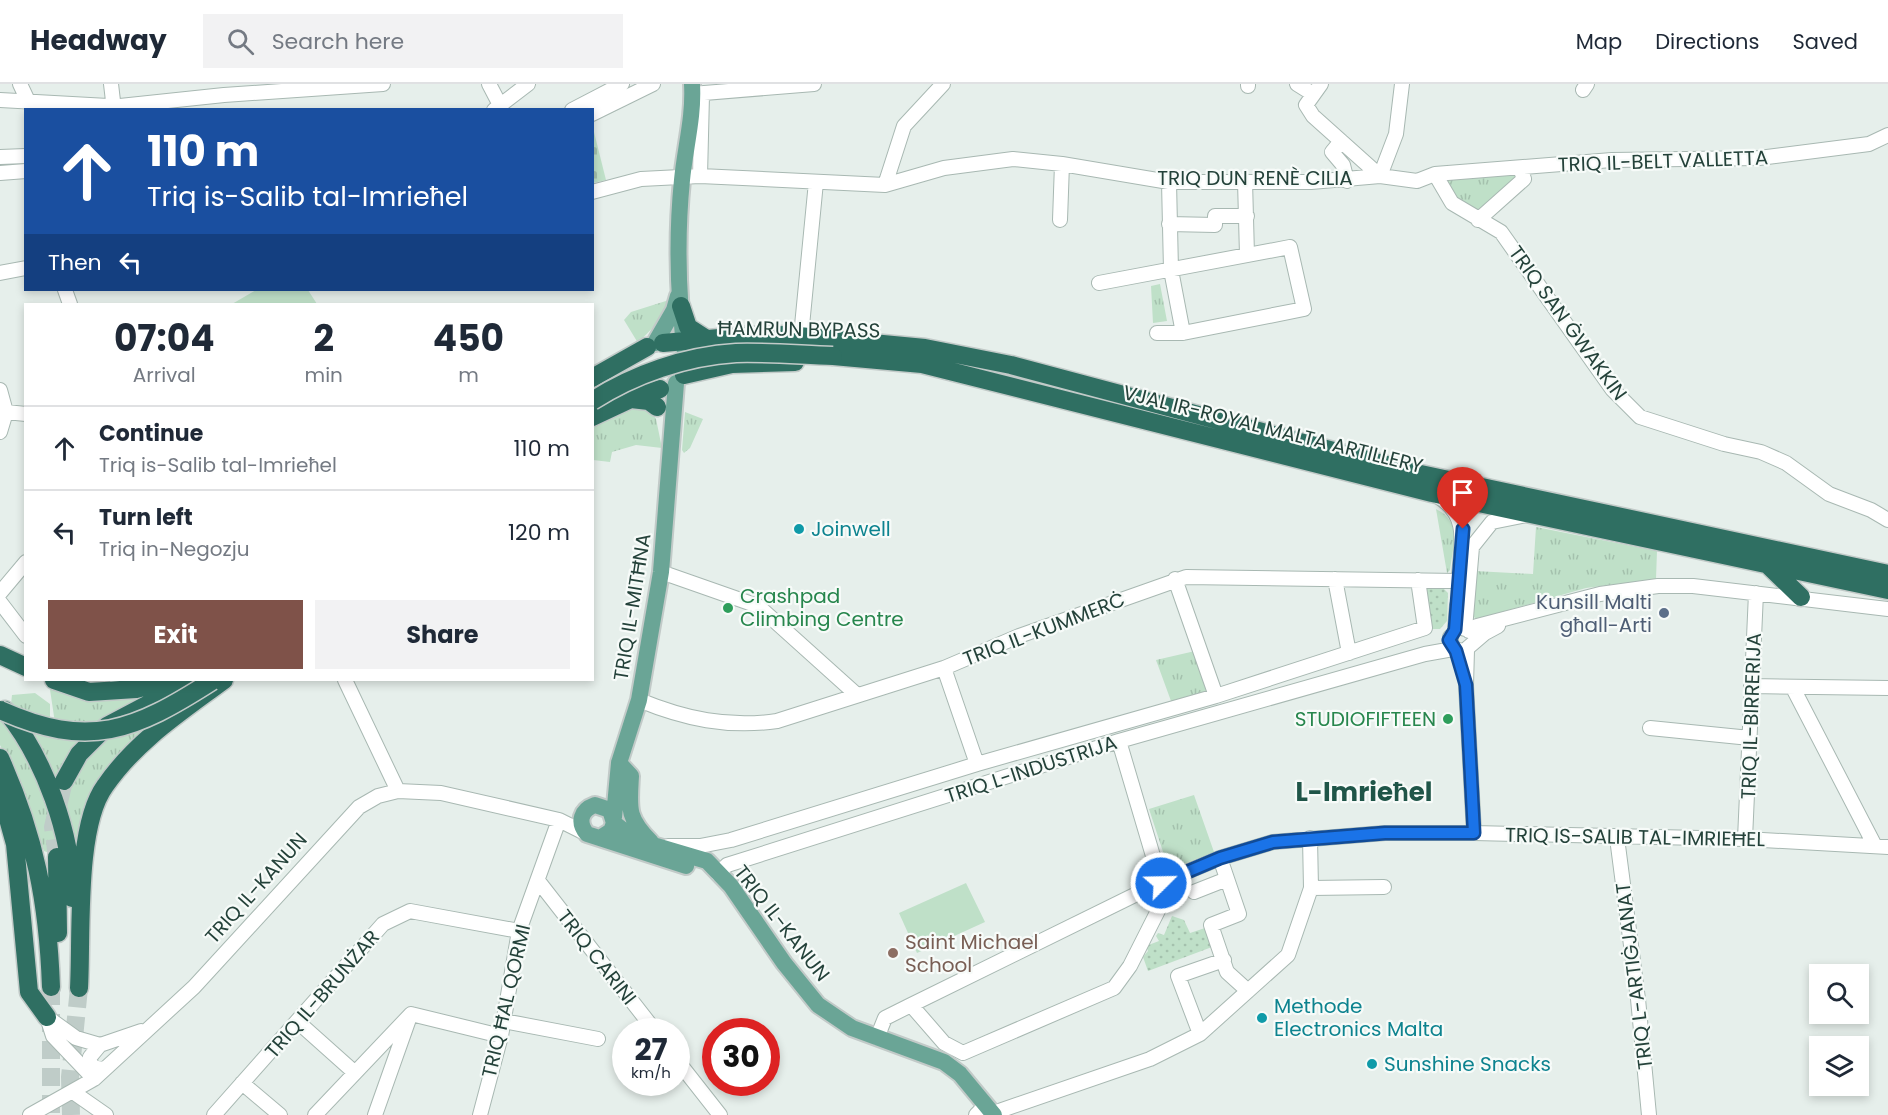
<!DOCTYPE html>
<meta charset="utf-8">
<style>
body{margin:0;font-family:Poppins,sans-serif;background:#f2f2f3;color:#1f2937;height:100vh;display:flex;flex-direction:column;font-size:22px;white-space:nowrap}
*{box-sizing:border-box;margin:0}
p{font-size:20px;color:#747a83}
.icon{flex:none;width:33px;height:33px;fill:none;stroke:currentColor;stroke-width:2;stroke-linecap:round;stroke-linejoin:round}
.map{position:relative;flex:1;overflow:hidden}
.side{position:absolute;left:24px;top:219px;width:570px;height:378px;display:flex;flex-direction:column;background:#fff;border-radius:0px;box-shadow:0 3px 9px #0003}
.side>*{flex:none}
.hud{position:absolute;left:24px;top:24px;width:570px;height:183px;border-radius:0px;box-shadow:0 3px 9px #0003;background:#1a4fa0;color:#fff;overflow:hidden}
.tools{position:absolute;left:1809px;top:880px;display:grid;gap:12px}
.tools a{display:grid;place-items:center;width:60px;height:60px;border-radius:0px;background:#fff;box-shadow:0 3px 9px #0003;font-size:30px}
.speed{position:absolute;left:612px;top:934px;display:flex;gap:12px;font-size:30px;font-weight:700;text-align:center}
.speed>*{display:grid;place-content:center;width:78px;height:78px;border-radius:50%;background:#fff;box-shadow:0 3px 9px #0003;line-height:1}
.speed small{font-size:15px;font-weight:400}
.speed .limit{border:9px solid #d22;background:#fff;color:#111}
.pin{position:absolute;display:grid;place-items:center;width:51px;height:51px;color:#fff;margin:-62px -26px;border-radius:50% 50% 50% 0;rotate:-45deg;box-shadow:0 0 6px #0007}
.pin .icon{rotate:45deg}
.me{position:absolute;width:66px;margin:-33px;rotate:67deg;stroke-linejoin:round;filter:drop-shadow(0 0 4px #0008)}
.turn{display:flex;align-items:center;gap:21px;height:126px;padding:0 24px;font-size:27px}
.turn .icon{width:78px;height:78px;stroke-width:2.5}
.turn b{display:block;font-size:42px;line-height:51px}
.then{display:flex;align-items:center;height:57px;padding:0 24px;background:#0003;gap:12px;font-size:22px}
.eta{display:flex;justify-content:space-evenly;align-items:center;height:102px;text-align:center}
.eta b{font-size:36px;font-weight:700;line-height:42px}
.button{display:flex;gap:12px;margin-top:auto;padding:12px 24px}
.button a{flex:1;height:69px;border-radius:0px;background:#7f5249;color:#fff;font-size:24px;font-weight:700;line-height:69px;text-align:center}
.button a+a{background:#f2f2f3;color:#1f2937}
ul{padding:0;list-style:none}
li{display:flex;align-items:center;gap:18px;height:84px;padding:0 24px;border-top:2px solid #e0e1e3}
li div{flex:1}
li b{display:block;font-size:22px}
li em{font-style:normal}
header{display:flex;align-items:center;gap:36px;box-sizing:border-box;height:84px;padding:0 30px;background:#fff;border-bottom:2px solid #e0e1e3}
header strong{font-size:28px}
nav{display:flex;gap:33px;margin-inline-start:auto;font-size:21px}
.search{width:420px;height:54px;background:#f2f2f3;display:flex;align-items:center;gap:15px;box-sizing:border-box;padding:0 21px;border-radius:0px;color:#747a83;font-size:22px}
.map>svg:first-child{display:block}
</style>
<header>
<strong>Headway</strong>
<div class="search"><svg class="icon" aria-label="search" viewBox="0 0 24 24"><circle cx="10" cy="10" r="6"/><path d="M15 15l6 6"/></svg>Search here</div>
<nav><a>Map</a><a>Directions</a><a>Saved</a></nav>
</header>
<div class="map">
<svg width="1888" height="1031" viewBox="0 0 1888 1031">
<defs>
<pattern id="grass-tufts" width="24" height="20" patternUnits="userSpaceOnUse" patternTransform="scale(1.5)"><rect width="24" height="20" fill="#bfe0c8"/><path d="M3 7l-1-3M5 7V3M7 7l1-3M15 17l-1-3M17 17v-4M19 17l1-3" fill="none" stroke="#a4c1ad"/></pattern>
<pattern id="cemetery-stones" width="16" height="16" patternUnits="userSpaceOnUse" patternTransform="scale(1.5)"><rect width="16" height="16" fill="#bfe0c8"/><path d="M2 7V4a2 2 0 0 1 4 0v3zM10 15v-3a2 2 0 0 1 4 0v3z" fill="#a4c1ad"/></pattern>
<pattern id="park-dots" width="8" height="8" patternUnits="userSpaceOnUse" patternTransform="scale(1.5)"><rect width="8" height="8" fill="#bfe0c8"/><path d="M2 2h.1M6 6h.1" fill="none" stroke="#a4c1ad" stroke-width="1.8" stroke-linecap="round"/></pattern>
</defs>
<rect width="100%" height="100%" fill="#e6efeb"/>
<!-- grass -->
<path fill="url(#grass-tufts)" d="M1514 88 1520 94 1480 130 1453 114 1445 102 1449 94Z
M1160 200 1167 237 1153 239 1151 202Z
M669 216C666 233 650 246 638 259L624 236 631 228Z
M625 321 649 325 656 335 662 364 636 361 612 368 610 378 593 376V335Z
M685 328 703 335 690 364 684 369 682 366Z
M1436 425C1462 437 1453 462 1450 486L1447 489Z
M1536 443 1657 467 1656 495 1586 504 1477 535 1472 532 1475 487 1533 490Z
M1195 567 1206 607 1171 617 1156 576Z
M49 599 165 605 95 643 55 639Z
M35 609 50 620V639L17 628 11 620 12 611Z
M0 633 8 638 44 703 63 774 44 767 19 700 0 661Z
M151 640 105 694 79 803 26 645Z
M1194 711 1214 768 1176 783 1167 780 1149 725Z"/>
<!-- cemetery -->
<path fill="url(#cemetery-stones)" d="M593 44 606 96 593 99 592 44Z"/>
<!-- park -->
<path fill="url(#park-dots)" d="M1428 504H1443L1448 509 1447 537 1440 545H1432L1425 507Z
M1172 832 1184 836 1190 849 1205 844 1212 863 1148 887 1143 873 1148 867 1146 862 1159 857 1156 852 1158 849 1164 851Z"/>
<!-- pitch -->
<path fill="#bfe0c8" d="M256 206H308L317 220H232Z
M966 799 985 838 917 869 899 829Z"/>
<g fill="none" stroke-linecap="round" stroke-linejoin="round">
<!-- highway-tunnel -->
<path stroke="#bfccc8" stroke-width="18" stroke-dasharray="18 9" stroke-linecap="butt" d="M57 773 53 743 64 697
M51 903V1031
M71 1031 70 993 79 904"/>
<!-- minor casing -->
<g stroke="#a8b8b2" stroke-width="16">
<path id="minor" d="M20 0 28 17
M111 0 113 17
M489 0 500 21
M1248 0V2
M1297 0 1313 10
M1321 0 1306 21 1313 32 1380 92 1396 50 1402 0
M1583 6 1587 0
M692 10 814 0
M0 16 108 22
M120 22 224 11 383 0
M494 26 528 0
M572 26 622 0
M592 30 653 0
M1341 57 1332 68 1343 81 1347 97
M0 73 26 72
M0 89 26 87
M1435 90 1452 119 1501 148 1612 305 1640 333 1724 360 1761 368 1786 379 1829 410 1871 426 1888 436
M700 92 702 11
M1245 97 1247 171
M1169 98 1171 186 1183 249
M885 101 904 42 943 0
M592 108 641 95 700 92 885 101 944 84 1013 75 1062 80 1169 98H1311L1380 92 1417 97 1435 90 1612 76 1759 74 1869 60 1888 51
M1060 136 1062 80
M1478 136 1524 95 1520 84
M1169 140 1215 141V132H1247
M0 189 26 184
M1099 199 1290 163 1304 225 1183 249H1157
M65 206 70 220
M801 252 816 98
M0 306 6 328 0 348
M6 328 26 330
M1437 412C1470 431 1461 461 1459 493
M661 488 758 522 857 611
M1175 495 1216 612
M1335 495 1349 569
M0 509 26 478
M0 518 26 552
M1465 545 1472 463 1492 438 1522 432
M1455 546 1457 521
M1469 547 1477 542 1600 510 1658 502H1693L1888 525
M1450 553 1453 565 1464 567 1485 549 1498 542
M1467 566 1466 601 1474 749
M944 584 977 680
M117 596H134
M345 596 398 707
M1751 602 1888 604
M1793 604 1875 762
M639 616C685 635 728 644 777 637L944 584 1019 552 1186 493 1458 497
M1650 644 1750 654
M1119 657 1161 799
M1617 754 1638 915 1649 1031
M1745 755 1756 509
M668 762H700L731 756 977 680 1216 612 1425 544 1418 496
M1220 774 1239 830 1211 841 1227 888 1248 907
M718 790 727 781 1119 657 1425 570 1453 565
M539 798 656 948
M1311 804 1384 803
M1194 808 1227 795
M911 921 944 959 963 969 1114 904 1130 882 1175 793
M411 930 501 952
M47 933 53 952 94 995
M47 933 76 954 100 961
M504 937 598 955
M298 938 354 988
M1200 950 1178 892 1224 876
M877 954 885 934 911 921 1155 801 1220 774 1273 758 1385 749H1474L1745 755 1888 763
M676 975 720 1031
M103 985 91 983 90 973 100 961 141 947
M242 999 280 1031
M73 1008 106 1031
M993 1029 1150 975 1200 950 1288 871 1311 804 1310 754
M30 1031 94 995 194 903 359 723 378 712 398 707 441 709 559 736 587 750
M214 1031 383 840 410 827 519 847
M315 1031 411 930
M375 1031 409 935
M480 1031 501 952 519 847 559 736
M976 1031 986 1021"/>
</g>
<!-- major casing -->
<g stroke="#c2cac8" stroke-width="20">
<path id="major" d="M655 259 674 226 678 212
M686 277C678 217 676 156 682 96 685 64 694 33 692 0
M619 679 631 692C629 725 627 734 651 758
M614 733 619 679 639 616 661 488 676 299
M614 739 636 756 707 777 731 802 784 879 818 921 852 944 944 978 960 990 994 1031
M600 754 611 747 614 739 610 726 595 721C581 726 577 738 587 750L686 782"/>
</g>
<!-- highway casing -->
<g stroke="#c2cac8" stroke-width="21">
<path id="highway" d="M681 222 688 243 705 254
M663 259 742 252 788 251 925 264 1011 281 1416 389 1888 490
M833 272 922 280 1432 409 1888 506
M684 291 732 280 795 278
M592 294 647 263
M631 315 649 317 657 323
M592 333 639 311 660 305
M1768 481 1801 513
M0 571 26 583
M54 596 89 608 136 605 170 596
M5 626C44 673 73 752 72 814
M0 674C35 752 48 818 51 903
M64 697 79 670 107 642 194 596
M0 706 15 760 29 908 47 933
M57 773 58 849
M79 904C82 851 75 743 105 702 136 657 181 628 224 596"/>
</g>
<!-- minor -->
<use href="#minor" stroke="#fff" stroke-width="14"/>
<!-- major -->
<use href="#major" stroke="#6aa596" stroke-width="16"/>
<!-- highway -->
<use href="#highway" stroke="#2f6f62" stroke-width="18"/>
<!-- highway-bridge casing -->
<g stroke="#c2cac8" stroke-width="21" stroke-linecap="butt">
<path id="highway-bridge" d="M592 317C634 290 686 272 736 269 768 268 801 271 833 272
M0 626C89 666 134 647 212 597"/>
</g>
<!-- highway-bridge -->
<use href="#highway-bridge" stroke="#2f6f62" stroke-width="18"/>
</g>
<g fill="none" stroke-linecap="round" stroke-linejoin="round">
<!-- route casing -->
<g stroke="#114b97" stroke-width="15">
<path id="route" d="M1161 799 1220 774 1273 758 1385 749H1474L1466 601 1456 567 1449 556 1455 546 1463 445"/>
</g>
<!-- route -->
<use href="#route" stroke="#1a73e8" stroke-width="10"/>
</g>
<!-- markers -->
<g fill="#0f9aa8" stroke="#f7fbf9" stroke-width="2">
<circle cx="799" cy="445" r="6"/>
<circle cx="1262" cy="934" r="6"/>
<circle cx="1372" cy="980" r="6"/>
</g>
<g fill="#2e9e5b" stroke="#f7fbf9" stroke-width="2">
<circle cx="728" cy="524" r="6"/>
<circle cx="1448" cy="635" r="6"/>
</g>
<circle fill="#5c6f8a" stroke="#f7fbf9" stroke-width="2" cx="1664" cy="529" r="6"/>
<circle fill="#8d6e63" stroke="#f7fbf9" stroke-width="2" cx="893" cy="869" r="6"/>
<g text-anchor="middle" stroke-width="4.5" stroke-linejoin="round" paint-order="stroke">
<!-- street labels -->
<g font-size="20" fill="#24423a" stroke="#f7fbf9">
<text transform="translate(1663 77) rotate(-2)" y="7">TRIQ IL-BELT VALLETTA</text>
<text x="1255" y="101">TRIQ DUN RENÈ CILIA</text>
<text transform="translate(1568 239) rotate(54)" y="7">TRIQ SAN ĠWAKKIN</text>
<text transform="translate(799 245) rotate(1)" y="7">ĦAMRUN BYPASS</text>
<text transform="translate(1273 345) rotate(14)" y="7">VJAL IR-ROYAL MALTA ARTILLERY</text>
<text transform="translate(632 523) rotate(-81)" y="7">TRIQ IL-MITĦNA</text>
<text transform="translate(1044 545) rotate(-21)" y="7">TRIQ IL-KUMMERĊ</text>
<text transform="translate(1751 632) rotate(-88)" y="7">TRIQ IL-BIRRERIJA</text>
<text transform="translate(1031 685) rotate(-18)" y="7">TRIQ L-INDUSTRIJA</text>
<text transform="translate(1635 753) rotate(1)" y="7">TRIQ IS-SALIB TAL-IMRIEĦEL</text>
<text transform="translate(256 804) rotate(-48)" y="7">TRIQ IL-KANUN</text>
<text transform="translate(782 839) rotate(52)" y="7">TRIQ IL-KANUN</text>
<text transform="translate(597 873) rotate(52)" y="7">TRIQ CARINI</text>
<text transform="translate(1634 892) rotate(-97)" y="7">TRIQ L-ARTIĠJANAT</text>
<text transform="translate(322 910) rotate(-49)" y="7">TRIQ IL-BRUNŻAR</text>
<text transform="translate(506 917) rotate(-77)" y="7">TRIQ ĦAL QORMI</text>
</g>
<!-- culture labels -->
<g font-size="20" fill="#0d838f" stroke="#f7fbf9" text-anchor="start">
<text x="811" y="452">Joinwell</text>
<text x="1274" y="929">Methode<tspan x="1274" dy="23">Electronics Malta</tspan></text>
<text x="1384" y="987">Sunshine Snacks</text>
</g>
<!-- leisure labels -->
<g font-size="20" fill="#27864d" stroke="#f7fbf9" text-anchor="start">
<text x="740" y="519">Crashpad<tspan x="740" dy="23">Climbing Centre</tspan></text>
<text x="1436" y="642" text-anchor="end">STUDIOFIFTEEN</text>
</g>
<!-- service labels -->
<g font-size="20" fill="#4e5e75" stroke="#f7fbf9" text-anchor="end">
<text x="1652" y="525">Kunsill Malti<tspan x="1652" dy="23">għall-Arti</tspan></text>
</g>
<!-- education labels -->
<g font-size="20" fill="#785e54" stroke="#f7fbf9" text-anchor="start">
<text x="905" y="865">Saint Michael<tspan x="905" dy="23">School</tspan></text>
</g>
<!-- district labels -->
<g font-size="26" font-weight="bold" fill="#1f5548" stroke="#f7fbf9">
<text x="1364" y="717">L-Imrieħel</text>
</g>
</g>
</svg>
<div class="tools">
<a><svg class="icon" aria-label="search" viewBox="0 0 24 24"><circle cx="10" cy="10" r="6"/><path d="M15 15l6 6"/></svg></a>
<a><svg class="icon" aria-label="layers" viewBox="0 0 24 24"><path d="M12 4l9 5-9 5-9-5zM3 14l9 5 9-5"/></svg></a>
</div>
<div class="speed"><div>27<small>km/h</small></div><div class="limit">30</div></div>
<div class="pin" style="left:1463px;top:445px;background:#d93025"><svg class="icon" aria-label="arrive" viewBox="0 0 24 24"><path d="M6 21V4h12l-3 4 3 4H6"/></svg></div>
<svg class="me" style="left:1161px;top:799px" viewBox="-20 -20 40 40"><circle r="17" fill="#1a73e8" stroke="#fff" stroke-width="3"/><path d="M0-11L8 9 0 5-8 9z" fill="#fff"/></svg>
<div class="hud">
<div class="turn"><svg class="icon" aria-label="ahead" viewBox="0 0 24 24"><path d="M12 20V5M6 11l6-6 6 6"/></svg><div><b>110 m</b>Triq is-Salib tal-Imrieħel</div></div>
<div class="then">Then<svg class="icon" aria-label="left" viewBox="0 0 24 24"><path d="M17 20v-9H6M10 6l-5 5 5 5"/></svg></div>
</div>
<section class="side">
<div class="eta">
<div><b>07:04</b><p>Arrival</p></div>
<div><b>2</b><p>min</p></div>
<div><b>450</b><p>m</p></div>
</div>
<ul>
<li><svg class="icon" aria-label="ahead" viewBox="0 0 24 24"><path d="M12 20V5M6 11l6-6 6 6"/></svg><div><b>Continue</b><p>Triq is-Salib tal-Imrieħel</p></div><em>110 m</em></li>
<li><svg class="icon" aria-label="left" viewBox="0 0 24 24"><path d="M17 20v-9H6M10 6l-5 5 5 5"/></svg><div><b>Turn left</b><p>Triq in-Negozju</p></div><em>120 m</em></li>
</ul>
<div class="button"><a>Exit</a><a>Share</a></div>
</section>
</div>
